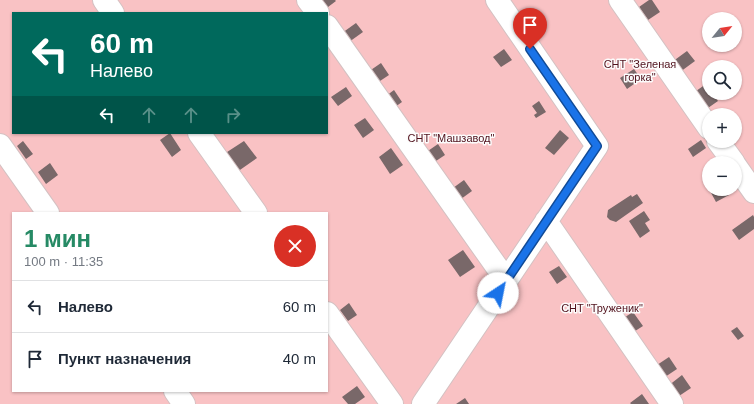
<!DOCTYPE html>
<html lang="ru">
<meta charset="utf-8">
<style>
body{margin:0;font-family:Arial,sans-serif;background:#f6f6f7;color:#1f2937;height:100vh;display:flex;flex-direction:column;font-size:15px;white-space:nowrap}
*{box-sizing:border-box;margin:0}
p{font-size:13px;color:#747a83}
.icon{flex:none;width:22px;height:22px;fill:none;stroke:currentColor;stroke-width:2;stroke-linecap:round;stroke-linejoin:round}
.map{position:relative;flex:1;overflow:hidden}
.details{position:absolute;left:12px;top:212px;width:316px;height:180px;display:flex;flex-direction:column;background:#fff;border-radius:0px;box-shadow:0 1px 3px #0004}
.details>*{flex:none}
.banner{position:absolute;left:12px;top:12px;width:316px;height:122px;border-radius:0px;box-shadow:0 1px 3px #0004;background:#00695c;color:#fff;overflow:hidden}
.needle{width:26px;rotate:60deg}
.fabs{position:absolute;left:702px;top:12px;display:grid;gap:8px}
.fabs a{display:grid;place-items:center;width:40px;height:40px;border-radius:50%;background:#fff;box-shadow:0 1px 3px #0004;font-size:20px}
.pin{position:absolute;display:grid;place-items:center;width:34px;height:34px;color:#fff;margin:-41px -17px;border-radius:50% 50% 50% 0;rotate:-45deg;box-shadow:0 0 4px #0007}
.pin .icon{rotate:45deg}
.me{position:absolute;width:44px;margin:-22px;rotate:34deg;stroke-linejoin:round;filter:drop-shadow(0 0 3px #0008)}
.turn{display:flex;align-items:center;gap:14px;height:84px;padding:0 12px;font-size:18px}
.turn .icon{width:52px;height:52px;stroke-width:2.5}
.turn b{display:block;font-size:28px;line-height:34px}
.lanes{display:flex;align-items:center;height:38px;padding:0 12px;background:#0003;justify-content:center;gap:20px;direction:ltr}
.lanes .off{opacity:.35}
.round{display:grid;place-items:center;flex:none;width:42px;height:42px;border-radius:21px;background:#f6f6f7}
.summary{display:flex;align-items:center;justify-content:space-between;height:68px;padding:0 12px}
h1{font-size:24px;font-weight:700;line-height:30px;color:#268a65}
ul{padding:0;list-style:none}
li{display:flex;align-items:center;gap:12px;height:52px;padding:0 12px;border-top:1px solid #e0e1e3}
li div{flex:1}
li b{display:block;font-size:15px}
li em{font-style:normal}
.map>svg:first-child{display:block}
</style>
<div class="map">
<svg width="754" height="404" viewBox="0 0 754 404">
<rect width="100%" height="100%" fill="#fdeaea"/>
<!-- green -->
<path fill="#f9c2c4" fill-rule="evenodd" d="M0 0H754V404H0ZM13 13H327V133H13ZM709 19H735V45H709ZM709 67H735V93H709ZM709 115H735V141H709ZM709 163H735V189H709ZM13 213H327V391H13Z"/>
<!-- building -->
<path fill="#796869" d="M317 0H335L336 1 324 10Z
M649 0H652L660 12 648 20 639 7Z
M356 23 363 32 349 42 342 33Z
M504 49 512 60 501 67 493 57Z
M687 51 695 61 680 72 672 62Z
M381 63 389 75 377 83 368 72Z
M634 69 641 79 627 89 620 78Z
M709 82V93H722L715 97 718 101 708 108 696 91Z
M346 87 352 96 338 106 331 97Z
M394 90 402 102 395 107 386 96Z
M539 101 546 112 536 118 534 115 537 113 532 106Z
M365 118 374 130 363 138 354 125Z
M560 130 569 138 554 155 545 148Z
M170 133 181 150 172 157 160 140Z
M701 140 706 148 693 157 688 149Z
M23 141 33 154 26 159 17 146Z
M244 141 257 158 237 172 224 154Z
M438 144 445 155 433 163 425 153Z
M391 148 403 165 390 174 379 157Z
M50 163 58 175 46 184 38 172Z
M464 180 472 191 461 199 453 188Z
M709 189H726L729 195 716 202Z
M637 194 643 203 616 222 610 220 607 217 608 210 631 195 632 197Z
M644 211 650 220 645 223 650 231 640 238 629 221Z
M753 215 754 217V229L739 240 732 230Z
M463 250 475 267 460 277 448 260Z
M559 266 567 277 557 284 549 272Z
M349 303 357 315 348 321 340 310Z
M633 312 643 326 632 333 622 319Z
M737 327 744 336 738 340 731 331Z
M669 357 677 369 665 377 657 365Z
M682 375 691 388 676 398 668 386Z
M357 386 365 397 355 404H348L342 397Z
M642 394 649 404H631L630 403Z
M465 398 469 404H456Z"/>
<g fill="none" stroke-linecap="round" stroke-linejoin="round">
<!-- minor casing -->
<g stroke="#d4c1c2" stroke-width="24">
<path id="minor" d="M104 0 113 13
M308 0 318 13
M620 0 709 128
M327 26 506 280
M199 133 256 213
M718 141 734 163
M0 145 48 213
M735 165 754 192
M546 221 672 404
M327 313 392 404
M175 391 184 404
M423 404 597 146 497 0"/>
</g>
<!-- minor -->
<use href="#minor" stroke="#fff" stroke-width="22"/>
</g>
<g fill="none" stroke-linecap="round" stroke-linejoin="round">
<!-- route casing -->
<g stroke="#114b97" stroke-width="10">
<path id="route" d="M498 293 597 146 530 49"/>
</g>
<!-- route -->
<use href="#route" stroke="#1a73e8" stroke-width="7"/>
</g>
<g text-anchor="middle" stroke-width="3" stroke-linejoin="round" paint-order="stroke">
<!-- park labels -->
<g font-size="11" fill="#50111c" stroke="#fcfcfc">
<text x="640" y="68">СНТ "Зеленая<tspan x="640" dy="13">горка"</tspan></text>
<text x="451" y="142">СНТ "Машзавод"</text>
<text x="602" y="312">СНТ "Труженик"</text>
</g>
</g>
</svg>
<div class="fabs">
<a><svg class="needle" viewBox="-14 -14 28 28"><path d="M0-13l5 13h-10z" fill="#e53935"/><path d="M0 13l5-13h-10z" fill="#747a83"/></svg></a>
<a><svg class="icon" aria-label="search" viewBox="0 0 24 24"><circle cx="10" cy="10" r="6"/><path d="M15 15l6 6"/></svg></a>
<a>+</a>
<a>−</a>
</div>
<div class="pin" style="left:530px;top:49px;background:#d93025"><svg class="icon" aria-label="arrive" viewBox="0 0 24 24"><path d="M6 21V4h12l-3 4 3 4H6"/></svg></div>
<svg class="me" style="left:498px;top:293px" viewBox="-20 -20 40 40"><circle r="19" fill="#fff"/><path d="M0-13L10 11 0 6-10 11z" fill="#1a73e8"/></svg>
<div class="banner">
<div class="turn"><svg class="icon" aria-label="left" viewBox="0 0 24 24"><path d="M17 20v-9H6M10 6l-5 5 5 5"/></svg><div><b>60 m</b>Налево</div></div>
<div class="lanes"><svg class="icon" aria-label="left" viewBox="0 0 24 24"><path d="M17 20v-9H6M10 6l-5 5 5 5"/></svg><svg class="icon off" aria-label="ahead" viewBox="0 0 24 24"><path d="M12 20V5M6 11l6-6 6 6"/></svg><svg class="icon off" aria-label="ahead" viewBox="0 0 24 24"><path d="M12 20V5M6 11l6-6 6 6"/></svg><svg class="icon off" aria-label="right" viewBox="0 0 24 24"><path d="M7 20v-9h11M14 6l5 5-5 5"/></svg></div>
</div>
<section class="details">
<div class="summary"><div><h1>1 мин</h1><p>100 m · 11:35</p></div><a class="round" style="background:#d93025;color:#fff"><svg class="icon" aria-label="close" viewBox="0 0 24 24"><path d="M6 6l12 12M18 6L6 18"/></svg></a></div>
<ul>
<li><svg class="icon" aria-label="left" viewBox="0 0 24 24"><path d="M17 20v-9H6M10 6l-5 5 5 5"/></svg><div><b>Налево</b></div><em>60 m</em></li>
<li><svg class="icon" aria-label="arrive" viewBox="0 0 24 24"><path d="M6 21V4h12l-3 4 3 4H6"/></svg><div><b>Пункт назначения</b></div><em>40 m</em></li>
</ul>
</section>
</div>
